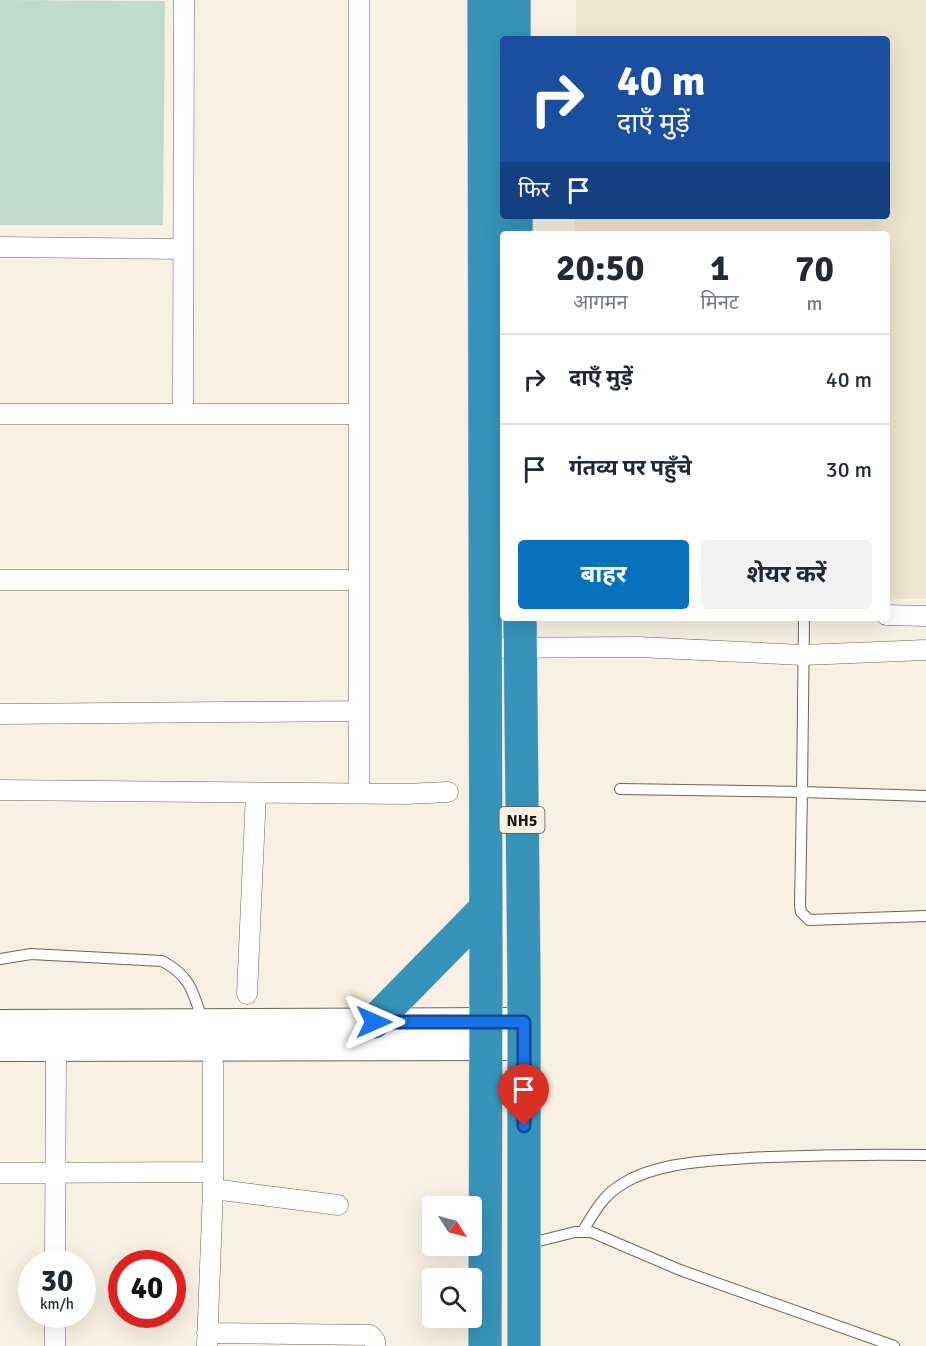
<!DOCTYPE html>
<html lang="hi">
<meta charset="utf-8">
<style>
body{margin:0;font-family:Signika,"Noto Sans Devanagari",sans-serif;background:#f2f2f3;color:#1f2937;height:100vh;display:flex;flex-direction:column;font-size:22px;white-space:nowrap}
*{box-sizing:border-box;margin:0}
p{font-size:20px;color:#747a83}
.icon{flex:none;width:33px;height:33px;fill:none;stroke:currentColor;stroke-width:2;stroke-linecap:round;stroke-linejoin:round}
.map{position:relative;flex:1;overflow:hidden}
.details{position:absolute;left:500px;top:231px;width:390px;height:390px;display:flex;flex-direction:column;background:#fff;border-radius:6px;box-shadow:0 6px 24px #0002}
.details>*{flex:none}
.top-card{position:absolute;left:500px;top:36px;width:390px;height:183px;border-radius:6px;box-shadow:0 6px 24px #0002;background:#1a4fa0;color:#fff;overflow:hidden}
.needle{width:39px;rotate:126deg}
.controls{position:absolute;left:422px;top:1196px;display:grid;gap:12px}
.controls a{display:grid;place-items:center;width:60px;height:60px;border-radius:6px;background:#fff;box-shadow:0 6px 24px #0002;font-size:30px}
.speed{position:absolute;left:18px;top:1250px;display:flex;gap:12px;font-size:30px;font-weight:700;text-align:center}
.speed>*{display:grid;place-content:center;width:78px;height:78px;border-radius:50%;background:#fff;box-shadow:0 6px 24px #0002;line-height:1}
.speed small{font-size:15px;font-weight:400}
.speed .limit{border:9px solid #d22;background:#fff;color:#111}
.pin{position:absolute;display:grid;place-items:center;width:51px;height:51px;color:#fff;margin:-62px -26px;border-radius:50% 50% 50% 0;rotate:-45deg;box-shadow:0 0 6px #0007}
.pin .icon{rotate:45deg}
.me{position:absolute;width:66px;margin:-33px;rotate:90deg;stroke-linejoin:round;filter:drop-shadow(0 0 4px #0008)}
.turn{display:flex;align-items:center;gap:21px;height:126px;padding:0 18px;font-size:27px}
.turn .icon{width:78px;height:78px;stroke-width:2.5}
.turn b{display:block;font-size:42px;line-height:51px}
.then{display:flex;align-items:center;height:57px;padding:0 18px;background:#0003;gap:12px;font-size:22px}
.eta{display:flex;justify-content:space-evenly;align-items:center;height:102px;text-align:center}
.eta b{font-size:36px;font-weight:700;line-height:42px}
.primary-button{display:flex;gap:12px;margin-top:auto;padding:12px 18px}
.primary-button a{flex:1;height:69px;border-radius:6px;background:#0871bd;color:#fff;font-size:24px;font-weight:700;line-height:69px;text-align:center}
.primary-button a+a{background:#f2f2f3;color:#1f2937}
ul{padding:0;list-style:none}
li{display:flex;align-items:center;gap:18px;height:90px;padding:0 18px;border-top:2px solid #e0e1e3}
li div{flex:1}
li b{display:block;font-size:22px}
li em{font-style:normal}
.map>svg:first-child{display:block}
</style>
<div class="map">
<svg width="926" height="1346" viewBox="0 0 926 1346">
<rect width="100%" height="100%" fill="#f8f0e2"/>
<!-- built -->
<path fill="#efe5cf" d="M576 0H926V599H887L886 234H575V216H886V39H576Z"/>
<!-- park -->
<path fill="#c0dbcb" d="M0 0 165 1 163 225H0Z"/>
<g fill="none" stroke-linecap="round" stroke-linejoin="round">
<!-- lane casing -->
<g stroke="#6c6659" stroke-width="12">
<path id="lane" d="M804 618 802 792 926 796
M620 789 802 792 800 906 801 912 809 920 926 916
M0 959 31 954 162 961C191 976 194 994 203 1023
M583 1231C594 1212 604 1194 624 1183 658 1162 709 1161 748 1158 808 1155 866 1154 926 1155
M527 1244 575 1232H591L680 1270 894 1346"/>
</g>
<!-- street casing -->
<g stroke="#6c6659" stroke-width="21">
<path id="street" d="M359 0V794
M0 247 183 249
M0 414H359
M183 414 184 0
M0 580H359
M886 615 926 616
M485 648 638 647 803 655 926 650
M0 714 359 711
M0 790 406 794 448 792
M247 994 256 793
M0 1173 213 1172
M213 1189 338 1205
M55 1263 56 1047
M55 1314V1346
M207 1333 370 1335 375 1341V1346
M207 1346 213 1189V1063"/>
</g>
<!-- secondary casing -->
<g stroke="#6c6659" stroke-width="30">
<path id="secondary" d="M0 1024 524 1022
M0 1047 524 1046"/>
</g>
<!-- highway casing -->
<g stroke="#d1d1d0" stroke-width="34">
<path id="highway" d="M484 0 486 984 485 1346
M514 0V39
M516 216V234
M520 618 524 981V1346
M374 1022 486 908"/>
</g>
<!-- lane -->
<use href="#lane" stroke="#fff" stroke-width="10"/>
<!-- street -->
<use href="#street" stroke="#fff" stroke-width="20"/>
<!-- secondary -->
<use href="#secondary" stroke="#fff" stroke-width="28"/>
<!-- highway -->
<use href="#highway" stroke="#3793ba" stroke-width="33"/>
</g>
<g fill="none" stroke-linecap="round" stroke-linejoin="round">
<!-- route casing -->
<g stroke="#114b97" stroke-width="15">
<path id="route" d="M374 1022H524V1126"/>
</g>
<!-- route -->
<use href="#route" stroke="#1a73e8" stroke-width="10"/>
</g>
<g text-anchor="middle" stroke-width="6" stroke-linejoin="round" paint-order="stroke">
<!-- shield labels -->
<rect fill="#f8f0e2" stroke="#5d5a52" stroke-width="1.5" x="499.5" y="807" width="45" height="26" rx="4.5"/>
<g font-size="16" font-weight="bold" fill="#1b1914">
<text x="522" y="826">NH5</text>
</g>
</g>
</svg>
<div class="controls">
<a><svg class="needle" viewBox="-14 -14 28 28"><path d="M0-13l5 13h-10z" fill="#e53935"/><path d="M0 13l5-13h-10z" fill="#747a83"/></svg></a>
<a><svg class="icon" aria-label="search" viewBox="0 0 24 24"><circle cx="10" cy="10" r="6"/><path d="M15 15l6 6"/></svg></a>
</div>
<div class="speed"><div>30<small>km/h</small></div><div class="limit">40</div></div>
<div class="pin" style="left:524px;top:1126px;background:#d93025"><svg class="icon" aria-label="arrive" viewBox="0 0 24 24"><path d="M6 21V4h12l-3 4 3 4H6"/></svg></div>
<svg class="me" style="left:374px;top:1022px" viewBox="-20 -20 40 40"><path d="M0-17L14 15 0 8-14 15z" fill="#1a73e8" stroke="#fff" stroke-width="4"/></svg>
<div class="top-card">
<div class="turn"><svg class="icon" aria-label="right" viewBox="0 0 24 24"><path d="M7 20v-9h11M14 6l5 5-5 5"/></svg><div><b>40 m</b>दाएँ मुड़ें</div></div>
<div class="then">फिर<svg class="icon" aria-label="arrive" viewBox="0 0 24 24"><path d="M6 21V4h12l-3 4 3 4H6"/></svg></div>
</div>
<section class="details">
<div class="eta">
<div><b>20:50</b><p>आगमन</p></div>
<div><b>1</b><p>मिनट</p></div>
<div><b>70</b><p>m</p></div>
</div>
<ul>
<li><svg class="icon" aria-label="right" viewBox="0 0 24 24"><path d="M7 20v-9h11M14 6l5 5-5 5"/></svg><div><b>दाएँ मुड़ें</b></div><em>40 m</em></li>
<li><svg class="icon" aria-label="arrive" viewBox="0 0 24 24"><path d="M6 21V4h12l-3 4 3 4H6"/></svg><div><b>गंतव्य पर पहुँचे</b></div><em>30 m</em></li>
</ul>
<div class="primary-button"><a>बाहर</a><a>शेयर करें</a></div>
</section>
</div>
